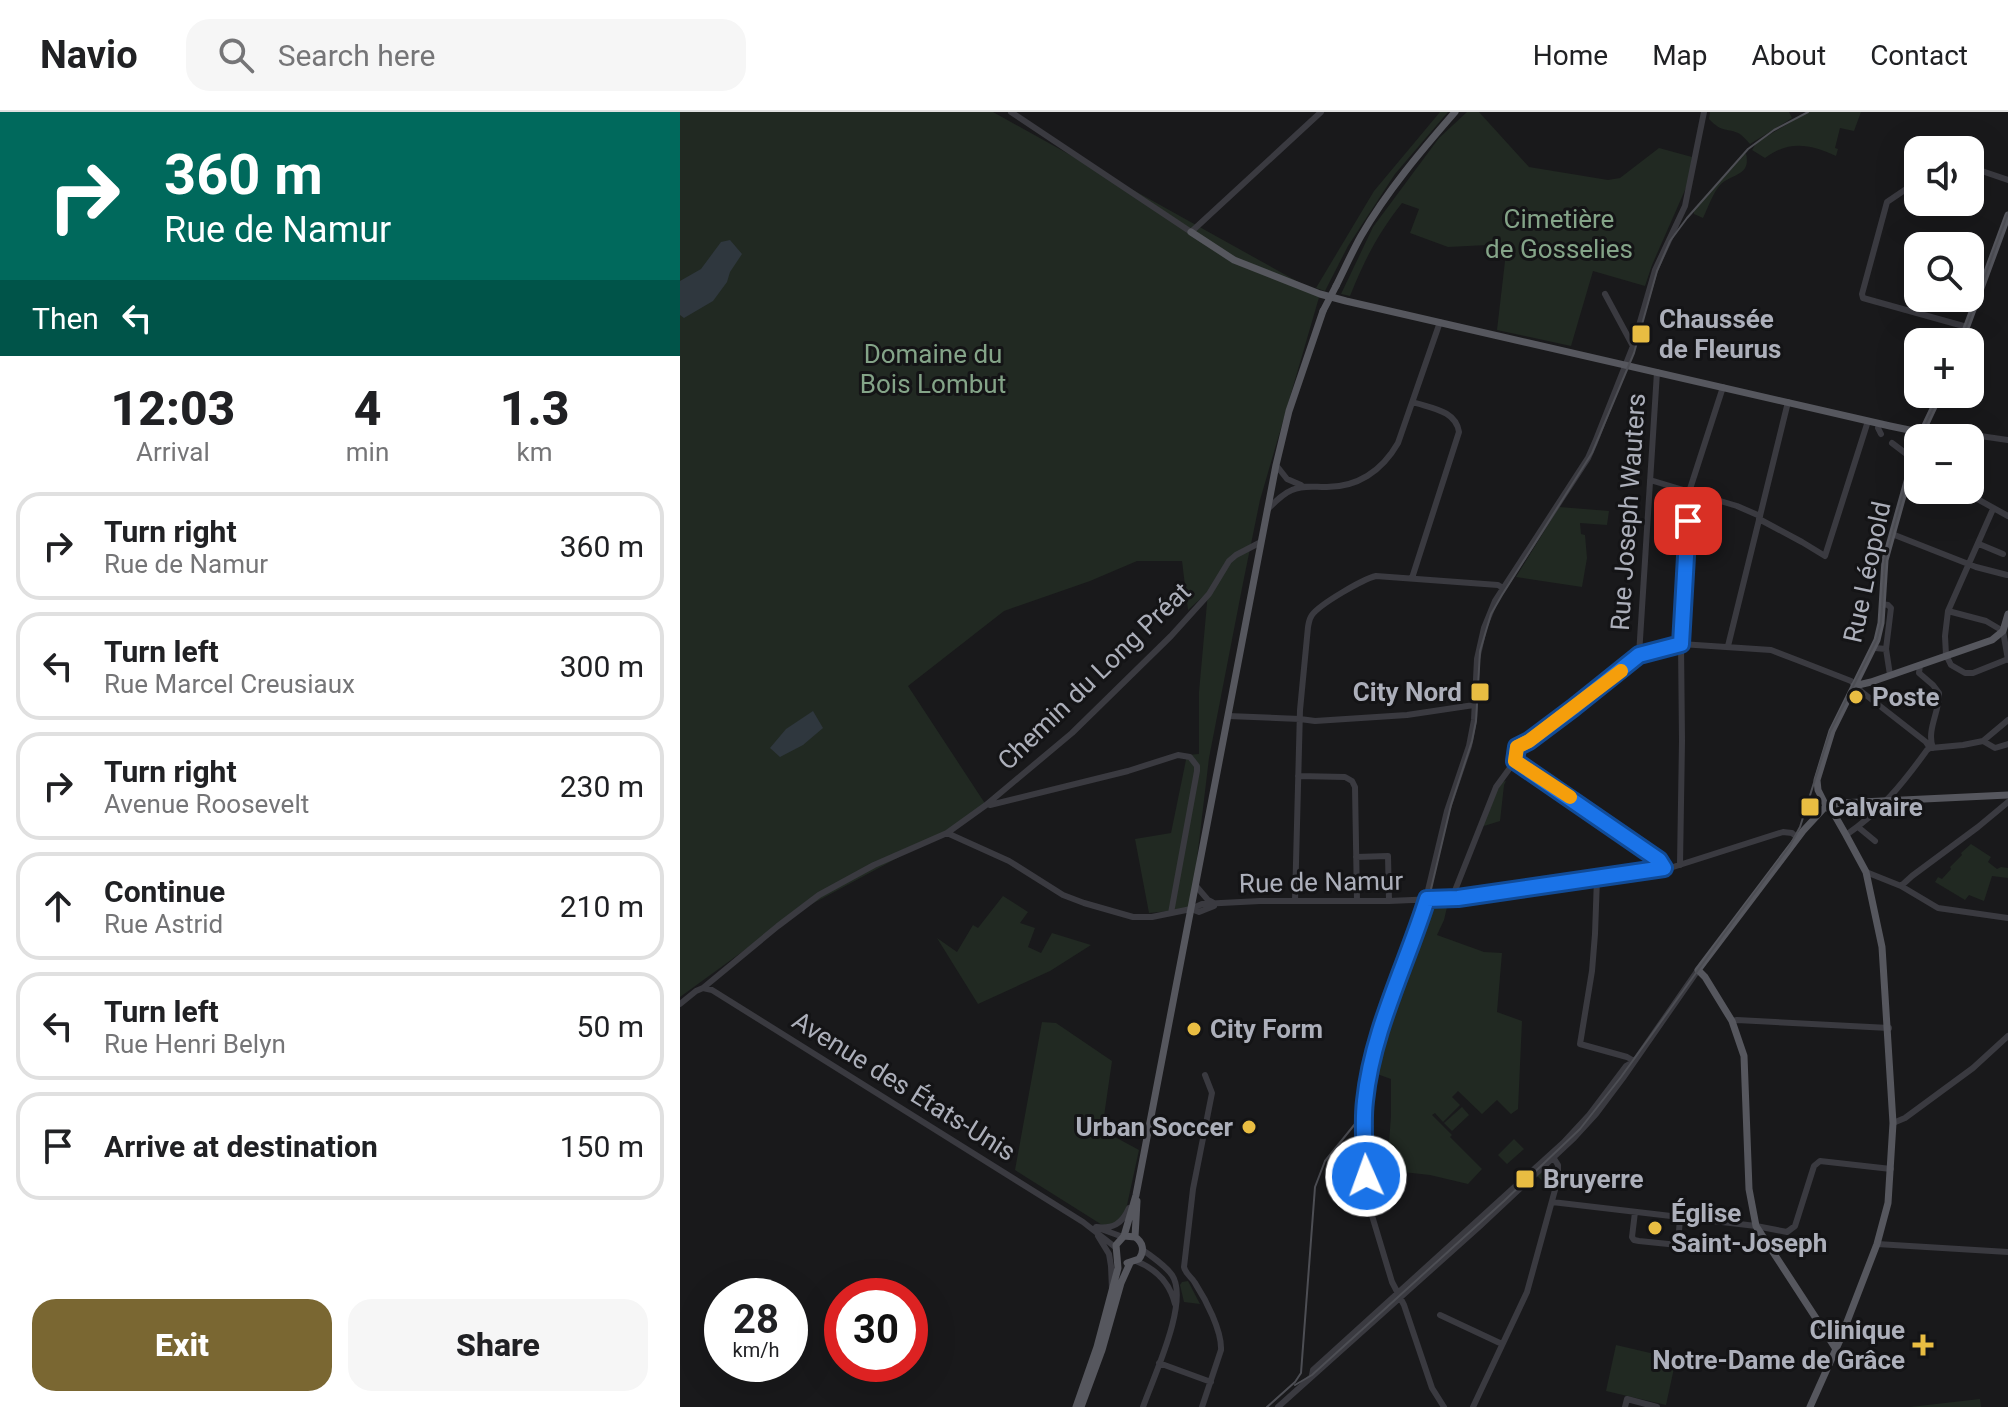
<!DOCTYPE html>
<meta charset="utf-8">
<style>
body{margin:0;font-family:Roboto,sans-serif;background:#f6f6f6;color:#202124;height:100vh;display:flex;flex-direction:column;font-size:30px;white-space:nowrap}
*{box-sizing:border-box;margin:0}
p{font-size:26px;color:#757577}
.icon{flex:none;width:44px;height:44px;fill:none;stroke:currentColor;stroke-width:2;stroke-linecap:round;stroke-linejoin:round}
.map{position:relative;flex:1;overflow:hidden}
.drawer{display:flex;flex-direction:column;background:#fff;width:680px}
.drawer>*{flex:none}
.hud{background:#00695c;color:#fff;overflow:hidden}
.controls{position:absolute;left:1224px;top:24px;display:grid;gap:16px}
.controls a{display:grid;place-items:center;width:80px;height:80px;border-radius:16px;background:#fff;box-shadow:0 8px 32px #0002;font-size:40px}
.speed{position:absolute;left:24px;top:1166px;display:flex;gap:16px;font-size:40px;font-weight:700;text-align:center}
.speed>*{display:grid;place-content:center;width:104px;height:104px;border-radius:50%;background:#fff;box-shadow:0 8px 32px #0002;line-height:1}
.speed small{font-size:20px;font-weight:400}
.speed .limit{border:12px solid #d22;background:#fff;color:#111}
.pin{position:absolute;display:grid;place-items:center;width:68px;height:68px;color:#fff;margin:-34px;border-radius:16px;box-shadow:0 4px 12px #0006}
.me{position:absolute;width:88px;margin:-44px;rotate:358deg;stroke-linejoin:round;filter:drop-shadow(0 0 6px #0008)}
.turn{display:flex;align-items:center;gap:28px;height:168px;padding:0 32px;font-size:36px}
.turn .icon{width:104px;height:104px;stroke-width:2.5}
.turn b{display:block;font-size:56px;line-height:68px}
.then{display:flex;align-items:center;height:76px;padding:0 32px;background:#0003;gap:16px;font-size:30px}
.eta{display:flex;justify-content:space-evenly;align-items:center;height:136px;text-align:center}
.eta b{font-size:48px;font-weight:800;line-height:56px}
.action{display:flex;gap:16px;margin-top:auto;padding:16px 32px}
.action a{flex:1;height:92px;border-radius:24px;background:#7a6732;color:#fff;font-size:32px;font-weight:800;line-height:92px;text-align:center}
.action a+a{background:#f6f6f6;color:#202124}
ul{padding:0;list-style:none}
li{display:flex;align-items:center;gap:24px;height:108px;margin:0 16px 12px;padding:0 16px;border:4px solid #e0e0e0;border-radius:24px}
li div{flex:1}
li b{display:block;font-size:30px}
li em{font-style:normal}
header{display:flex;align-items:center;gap:48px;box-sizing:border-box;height:112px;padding:0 40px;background:#fff;border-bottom:2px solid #e0e0e0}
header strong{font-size:38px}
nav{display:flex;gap:44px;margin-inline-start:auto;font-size:28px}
.search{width:560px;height:72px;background:#f6f6f6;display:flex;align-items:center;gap:20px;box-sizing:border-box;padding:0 28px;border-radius:24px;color:#757577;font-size:30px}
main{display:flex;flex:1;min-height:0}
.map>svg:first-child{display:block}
</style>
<header>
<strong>Navio</strong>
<div class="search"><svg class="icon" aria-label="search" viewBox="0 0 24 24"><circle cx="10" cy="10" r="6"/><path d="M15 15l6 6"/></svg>Search here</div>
<nav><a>Home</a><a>Map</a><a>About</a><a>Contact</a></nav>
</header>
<main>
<section class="drawer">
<div class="hud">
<div class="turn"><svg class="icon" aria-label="right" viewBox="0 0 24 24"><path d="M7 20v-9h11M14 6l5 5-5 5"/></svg><div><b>360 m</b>Rue de Namur</div></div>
<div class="then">Then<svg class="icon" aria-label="left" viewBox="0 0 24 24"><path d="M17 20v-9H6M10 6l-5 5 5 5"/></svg></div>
</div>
<div class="eta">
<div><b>12:03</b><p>Arrival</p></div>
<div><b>4</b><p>min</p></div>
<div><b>1.3</b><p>km</p></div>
</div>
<ul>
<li><svg class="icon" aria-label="right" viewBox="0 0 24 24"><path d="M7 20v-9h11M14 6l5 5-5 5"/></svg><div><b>Turn right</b><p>Rue de Namur</p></div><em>360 m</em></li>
<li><svg class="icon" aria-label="left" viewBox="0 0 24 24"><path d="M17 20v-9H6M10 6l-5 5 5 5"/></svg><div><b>Turn left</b><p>Rue Marcel Creusiaux</p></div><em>300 m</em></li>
<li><svg class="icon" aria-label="right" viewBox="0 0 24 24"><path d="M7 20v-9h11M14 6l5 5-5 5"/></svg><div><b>Turn right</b><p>Avenue Roosevelt</p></div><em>230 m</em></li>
<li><svg class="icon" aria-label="ahead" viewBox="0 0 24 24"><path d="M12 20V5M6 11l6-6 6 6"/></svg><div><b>Continue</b><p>Rue Astrid</p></div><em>210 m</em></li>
<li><svg class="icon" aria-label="left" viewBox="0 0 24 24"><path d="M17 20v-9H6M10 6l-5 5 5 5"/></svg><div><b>Turn left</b><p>Rue Henri Belyn</p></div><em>50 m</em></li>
<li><svg class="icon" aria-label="arrive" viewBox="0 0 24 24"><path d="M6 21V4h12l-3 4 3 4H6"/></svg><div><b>Arrive at destination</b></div><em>150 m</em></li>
</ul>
<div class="action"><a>Exit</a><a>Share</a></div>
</section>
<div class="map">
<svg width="1328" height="1295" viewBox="0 0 1328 1295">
<rect width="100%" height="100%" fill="#19191b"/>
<!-- green -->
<path fill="#212922" d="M0 0H313L640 182 580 388 563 471 529 646 511 797 469 801 455 727 491 721 507 643 519 642V580L528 480 508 498 502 449H457L410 469 324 499 228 574 306 693 260 723 117 800 0 885Z
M760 0H768L715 62 668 134 645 179 636 176 694 79Z
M787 0H799L849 55 928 68 940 66 979 36 1012 45 1009 69 972 153 965 174 913 159 891 234 817 218 827 132 768 135 730 121 739 97 722 91C697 123 685 147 670 184L661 182 693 115 759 26Z
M1030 0H1109L1112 6 1070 32C1067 29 1064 25 1060 22 1047 15 1043 22 1029 7Z
M1128 0H1181L1174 19 1160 16 1155 36 1158 37 1156 44C1130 32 1109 28 1085 46L1072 38 1077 30Z
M1066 41C1071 64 1054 61 1041 72 1033 80 1028 96 1023 106L1014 102V99L1018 94Z
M879 395 929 399 927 413 900 411 901 422 905 423 907 446 902 475 836 465Z
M826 669 824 673 820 709 804 714 802 711 821 670Z
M1291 732 1311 745 1308 750 1317 757 1321 755 1328 756V766L1312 764 1304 789 1289 783 1285 788 1255 770 1258 765 1262 767 1271 757 1270 755 1282 743 1281 741Z
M323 784 348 800 340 811 355 816 348 835 361 841 372 821 411 833 370 859 298 892 257 826 277 840 293 813 298 816Z
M754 791H768L764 808 757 823 804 840 822 841 817 900 842 909 838 997 831 1002 817 988 802 1002 778 979 772 985 780 993 763 1010 755 1001 752 1003 772 1023 770 1025 802 1057 788 1072 750 1063 723 1060 708 1044 711 1004V967L697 962 725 862 750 793Z
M362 910 376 911 432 949 422 1018 459 1038 444 1107 427 1116 335 1058Z
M782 995 789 1003 772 1019 764 1011Z
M834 1027 844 1037 827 1052 818 1043Z
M868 1054 873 1055 876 1061 873 1079 857 1064Z
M508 1169 520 1192 504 1190 500 1173 502 1170Z
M936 1233 996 1247 986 1293 926 1279Z
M1300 1287 1301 1295H1230Z"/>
<!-- water -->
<path fill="#2f373e" d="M50 128 62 142 50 160 47 170 33 189 4 206 0 203V169L21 157 41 130Z
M133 599 143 616 123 633 100 645 90 636 106 617Z"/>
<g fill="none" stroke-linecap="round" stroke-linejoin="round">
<!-- minor -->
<path stroke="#3a3a40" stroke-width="6" d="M331 0 511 120 641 0
M1290 55 1328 68
M1238 69 1207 90 1182 182 1183 186 1287 215
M925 182 953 234
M1199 312 1198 316 1201 322
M1243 317H1252L1328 328
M1212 331 1233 347
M596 353 607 367 621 373
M970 368 1057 394 1080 404
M1281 378 1328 404
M1313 397 1268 499 1265 524 1266 543 1271 553 1285 561H1293L1328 547
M587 398C595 390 602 382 612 378 623 373 634 375 644 375 677 376 702 359 718 331L760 210
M1079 407 1122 430 1145 444 1188 309
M1212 422 1296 455 1327 463
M1299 432 1323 442
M732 466 779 320C776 298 750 296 733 290
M1268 499 1306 509 1323 519 1328 548
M1048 534 1108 290
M1195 536 1206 537 1211 496 1208 493 1202 492
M1206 537 1210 563
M959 543 977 260
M1240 553 1239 561 1253 573 1259 581C1260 599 1246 618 1253 636
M548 604 620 607 635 609 727 603 794 593
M1303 629 1328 608
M1303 629 1315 636 1328 632
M1251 636 1283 633 1303 629
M835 649 979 748 984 756
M618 664 665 665 672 669 675 675 677 789
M310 693 448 659 498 643 510 645 517 654V659L491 801
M1178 715 1195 729
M267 721 329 749 383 783 404 791 453 805H472L511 797 522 792 580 789H709L778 786 993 755 1103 720 1112 721 1118 726
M1166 723C1200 700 1224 670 1247 638L1250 636
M676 745 708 744 709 789
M1000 753 1002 629 1001 532 1009 380 1043 275
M1186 760 1221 774 1258 796 1328 806
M917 766 915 822 912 859 900 932 947 945 954 949
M516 774 528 788 532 790
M1221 774 1232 764 1298 715 1328 690
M772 786 816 675 835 649 837 635 849 629 893 596 959 543 1001 532 1091 538 1117 548 1171 569 1182 580 1246 630 1250 636
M615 789 620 598 628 515C629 510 629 507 632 503 640 492 683 467 696 464L818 473 823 476
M511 797 519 800 534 794
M23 876 32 878 403 1110 435 1135
M0 892 16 879 23 876 98 814 139 783 194 753 267 721 306 693 392 621 491 524 529 482 549 449 556 443 581 430
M1052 909 1057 908 1209 916
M1213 1011 1225 1006 1293 956 1328 924
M872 1090 1076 1114 1107 1120 1115 1114 1134 1054 1140 1049 1211 1057
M955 1100 952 1125 954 1128 959 1129 998 1133 1000 1106
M416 1115C433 1117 442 1112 449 1096
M421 1117 443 1125
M418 1124 429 1142 431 1154 432 1177
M1197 1132 1328 1140
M456 1149C476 1157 490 1171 495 1192
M760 1203 822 1232
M479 1251 531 1270
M632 1263 633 1258 883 1031 909 1003 946 954 951 951
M463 1295C473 1266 510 1189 492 1163 485 1153 472 1145 463 1138
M522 1295 541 1238C542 1219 526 1188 515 1171 511 1164 506 1163 504 1155L513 1077 532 981 525 963
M598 1295 800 1114 894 1026 916 1002 943 966 1018 858
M764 1295 752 1276 724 1193 712 1170 690 1097 686 1068 685 988 696 933 744 795 767 699 789 634 794 608 797 547 804 516 815 489 908 346 915 330 953 234 975 158 1005 94 1024 0
M793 1295 847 1180 878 1067V1053L873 1045
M945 1295 947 1287 977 1295"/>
<!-- major -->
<path stroke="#56575e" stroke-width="7" d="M511 120 554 148 640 182 666 189 1210 314 1234 319 1243 317
M656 174C664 158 672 140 681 124 707 79 741 39 775 0
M1281 230 1328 103
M1242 320 1260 282
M1174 574 1191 570 1312 528 1323 519 1328 502
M444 1124 456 1083 596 353 609 299 643 199
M447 1151 459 1147C465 1139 463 1130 455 1125L457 1089
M1156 1237 1076 1114 1069 1077 1064 944 1052 909 1025 865 1018 858 1123 719 1146 694 1160 691 1328 683
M396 1295 417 1235 438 1156 436 1133 444 1124 455 1125
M401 1295 422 1238 441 1171 450 1151
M1130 1295 1160 1228 1197 1132 1208 1091 1213 1011 1202 835 1186 760 1166 723 1154 702 1146 694 1138 678 1137 668 1152 619 1197 528 1201 511 1205 448 1238 330"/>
<!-- tram -->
<path stroke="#4d4e54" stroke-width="2" d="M1281 230 1328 101
M1239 326 1260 282
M615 1273 632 1263 824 1089 900 1017 941 965 1044 822 1109 735 1120 715 1150 620 1197 527 1201 510 1205 448 1238 328
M587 1295 615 1270 621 1261 635 1075 645 1049 675 1012 683 999 699 929 747 794 771 693 792 629 796 609 800 539 811 502 822 483 912 341 954 241 977 159 990 129 1007 106 1068 37 1094 18 1128 0"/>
<!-- major-bridge -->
<path stroke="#56575e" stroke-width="7" d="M643 199 656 174"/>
</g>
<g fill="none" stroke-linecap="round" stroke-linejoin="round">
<!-- route casing -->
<g stroke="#114b97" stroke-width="20">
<path id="route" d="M686 1064C685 1040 682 1014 685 989 692 919 726 854 747 787L778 786 984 756 979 748 835 649 837 635 849 629 893 596 959 543 1001 532 1008 409"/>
</g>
<!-- route -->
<use href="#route" stroke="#1a73e8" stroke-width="14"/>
<!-- slow -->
<path stroke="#f59e0b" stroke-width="14" d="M890 685 835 649 837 635 849 629 941 559"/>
</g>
<!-- markers -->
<g fill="#e9bd42" stroke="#141416" stroke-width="3">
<rect x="951" y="212" width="20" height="20" rx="4"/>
<rect x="790" y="570" width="20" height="20" rx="4"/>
<circle cx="1176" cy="585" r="8"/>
<rect x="1120" y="685" width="20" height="20" rx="4"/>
<circle cx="514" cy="917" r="8"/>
<circle cx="569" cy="1015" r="8"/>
<rect x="835" y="1057" width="20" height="20" rx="4"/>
<circle cx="975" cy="1116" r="8"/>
<path d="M1239 1221h8v8h8v8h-8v8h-8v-8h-8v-8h8z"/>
</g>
<g text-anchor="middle" stroke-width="6" stroke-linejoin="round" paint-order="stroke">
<!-- park labels -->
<g font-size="26" fill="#84a488" stroke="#141416">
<text x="879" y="116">Cimetière<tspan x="879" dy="30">de Gosselies</tspan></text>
<text x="253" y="251">Domaine du<tspan x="253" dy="30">Bois Lombut</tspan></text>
</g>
<!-- poi labels -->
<g font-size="26" font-weight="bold" fill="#acafba" stroke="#141416" text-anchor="start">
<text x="979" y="216">Chaussée<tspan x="979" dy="30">de Fleurus</tspan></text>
<text x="782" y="589" text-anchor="end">City Nord</text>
<text x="1192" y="594">Poste</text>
<text x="1148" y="704">Calvaire</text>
<text x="530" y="926">City Form</text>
<text x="553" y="1024" text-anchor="end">Urban Soccer</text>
<text x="863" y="1076">Bruyerre</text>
<text x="991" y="1110">Église<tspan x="991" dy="30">Saint-Joseph</tspan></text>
<text x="1225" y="1227" text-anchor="end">Clinique<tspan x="1225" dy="30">Notre-Dame de Grâce</tspan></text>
</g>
<!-- street labels -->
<g font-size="26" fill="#acafba" stroke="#141416">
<text transform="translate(948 400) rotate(-86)" y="9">Rue Joseph Wauters</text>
<text transform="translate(1187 460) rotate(-78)" y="9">Rue Léopold</text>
<text transform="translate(414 564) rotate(-44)" y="9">Chemin du Long Préat</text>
<text transform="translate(641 770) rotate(-1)" y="9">Rue de Namur</text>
<text transform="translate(224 974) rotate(32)" y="9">Avenue des États-Unis</text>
</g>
</g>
</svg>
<div class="controls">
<a><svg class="icon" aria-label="sound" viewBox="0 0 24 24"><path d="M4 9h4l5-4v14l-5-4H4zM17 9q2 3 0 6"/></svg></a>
<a><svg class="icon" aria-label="search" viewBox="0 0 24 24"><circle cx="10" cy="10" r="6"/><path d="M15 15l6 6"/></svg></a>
<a>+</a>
<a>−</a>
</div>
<div class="speed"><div>28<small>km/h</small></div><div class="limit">30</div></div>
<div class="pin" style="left:1008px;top:409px;background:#d93025"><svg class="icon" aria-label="arrive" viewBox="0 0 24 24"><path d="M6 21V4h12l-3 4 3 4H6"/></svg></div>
<svg class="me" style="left:686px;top:1064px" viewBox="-20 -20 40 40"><circle r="17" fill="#1a73e8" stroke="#fff" stroke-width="3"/><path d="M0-11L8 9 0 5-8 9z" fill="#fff"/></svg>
</div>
</main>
